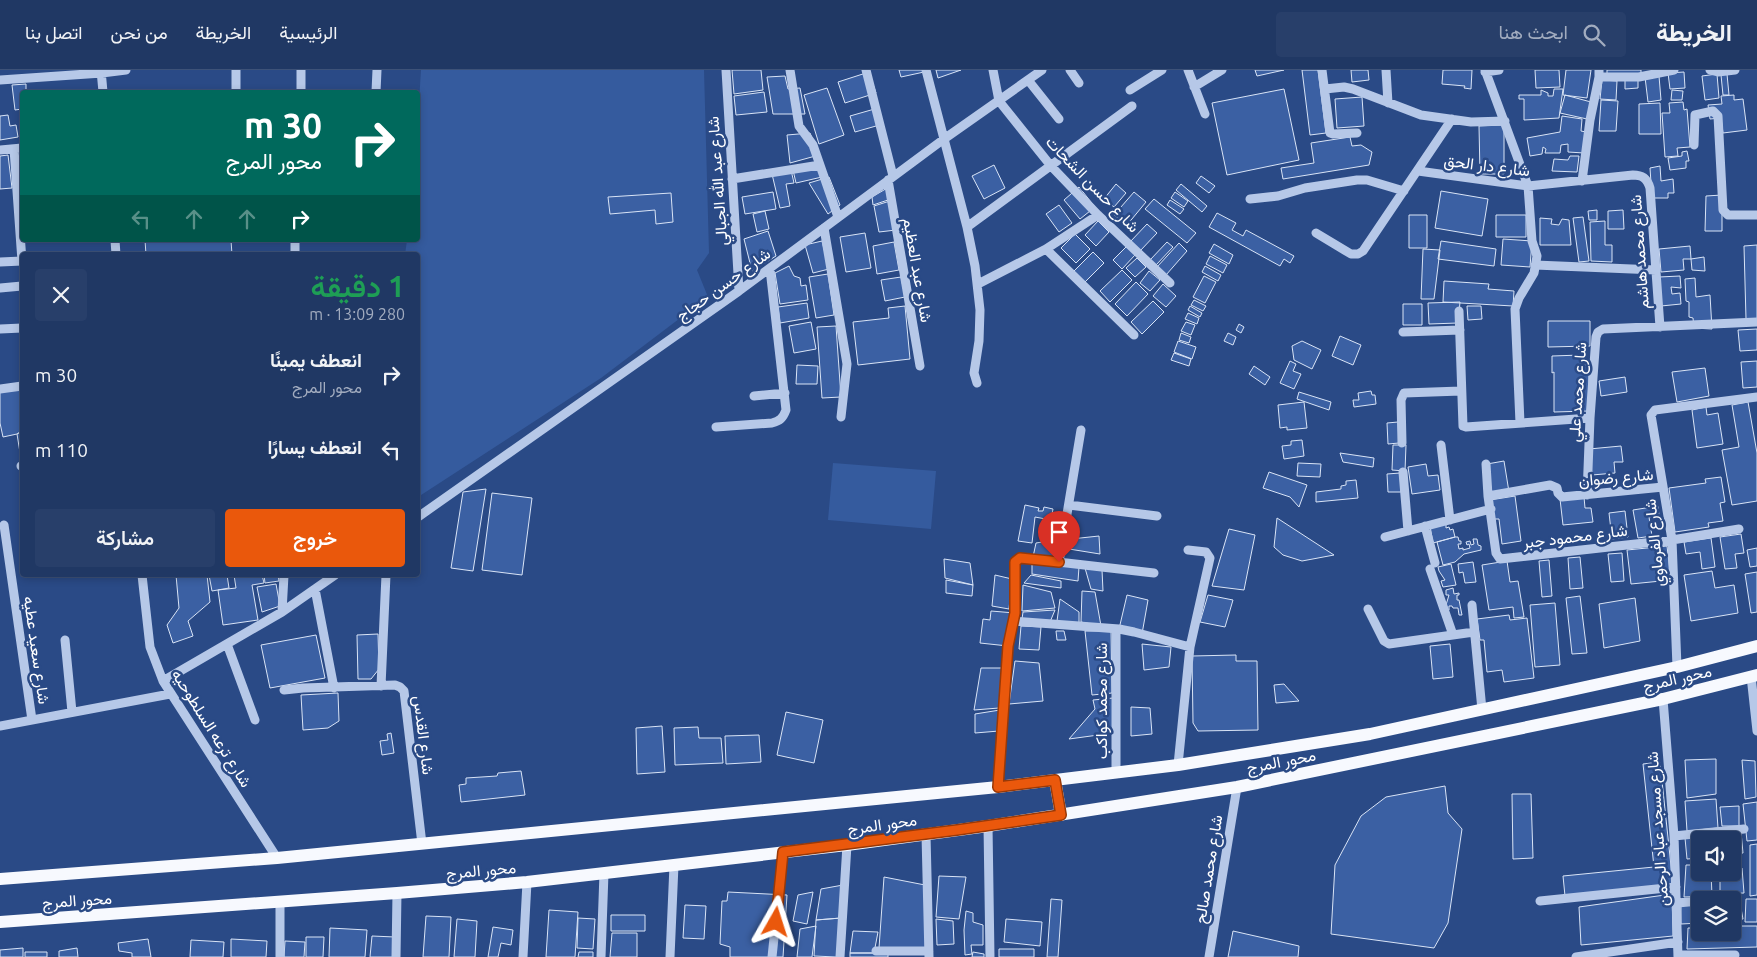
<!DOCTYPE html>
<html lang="ar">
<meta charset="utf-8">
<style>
body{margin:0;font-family:Ubuntu,Vazirmatn,sans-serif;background:#283f6a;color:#f1f3f6;direction:rtl;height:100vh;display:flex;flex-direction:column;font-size:19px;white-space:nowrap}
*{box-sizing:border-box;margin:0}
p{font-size:16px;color:#a2acbf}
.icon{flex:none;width:28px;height:28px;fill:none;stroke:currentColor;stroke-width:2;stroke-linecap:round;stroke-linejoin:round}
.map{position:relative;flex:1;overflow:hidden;direction:ltr}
.drawer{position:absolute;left:20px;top:182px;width:400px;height:325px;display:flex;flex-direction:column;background:#203864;border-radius:5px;box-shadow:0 2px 8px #0003,0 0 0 1px #3d5278;direction:rtl}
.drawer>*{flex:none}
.guide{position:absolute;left:20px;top:20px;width:400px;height:152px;border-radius:5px;box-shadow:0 2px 8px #0003,0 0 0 1px #3d5278;direction:rtl;background:#00695c;color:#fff;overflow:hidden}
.controls{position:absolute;left:1691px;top:761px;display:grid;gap:10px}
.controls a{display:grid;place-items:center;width:50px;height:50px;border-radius:5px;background:#203864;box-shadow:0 2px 8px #0003,0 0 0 1px #3d5278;font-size:25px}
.pin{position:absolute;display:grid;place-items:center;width:42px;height:42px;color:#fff;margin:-51px -21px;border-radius:50% 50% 50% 0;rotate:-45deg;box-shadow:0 0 5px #0007}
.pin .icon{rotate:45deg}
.me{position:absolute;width:55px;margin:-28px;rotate:6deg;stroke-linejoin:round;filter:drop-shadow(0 0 4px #0008)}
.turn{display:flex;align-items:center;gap:18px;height:105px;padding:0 15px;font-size:22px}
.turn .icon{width:65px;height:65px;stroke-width:2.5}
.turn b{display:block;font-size:35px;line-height:42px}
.lanes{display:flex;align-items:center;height:48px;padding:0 15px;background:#0003;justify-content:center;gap:25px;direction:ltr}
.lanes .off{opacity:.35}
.round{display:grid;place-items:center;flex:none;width:52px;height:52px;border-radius:5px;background:#283f6a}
.headline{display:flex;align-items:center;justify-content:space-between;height:85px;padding:0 15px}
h1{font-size:30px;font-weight:600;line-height:38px;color:#1e9e55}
.action{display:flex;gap:10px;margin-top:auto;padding:10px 15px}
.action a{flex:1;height:58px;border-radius:5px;background:#ea580c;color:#fff;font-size:20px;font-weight:600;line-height:58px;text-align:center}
.action a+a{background:#283f6a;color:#f1f3f6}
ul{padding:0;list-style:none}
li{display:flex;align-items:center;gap:15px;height:75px;padding:0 15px}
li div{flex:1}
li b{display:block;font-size:19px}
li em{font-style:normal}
header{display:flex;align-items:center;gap:30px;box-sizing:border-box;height:70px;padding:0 25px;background:#203864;border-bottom:1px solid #3d5278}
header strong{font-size:24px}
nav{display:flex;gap:28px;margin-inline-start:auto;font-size:18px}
.search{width:350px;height:45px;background:#283f6a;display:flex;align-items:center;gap:12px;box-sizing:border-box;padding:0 18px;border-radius:5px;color:#a2acbf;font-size:19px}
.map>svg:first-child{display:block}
</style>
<header>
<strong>الخريطة</strong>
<div class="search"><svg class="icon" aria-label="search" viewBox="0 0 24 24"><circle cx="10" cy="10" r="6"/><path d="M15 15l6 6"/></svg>ابحث هنا</div>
<nav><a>الرئيسية</a><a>الخريطة</a><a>من نحن</a><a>اتصل بنا</a></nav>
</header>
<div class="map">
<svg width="1757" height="887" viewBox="0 0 1757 887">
<rect width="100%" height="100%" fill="#2a4a86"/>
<!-- green -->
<path fill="#355b9e" d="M421 0H704L709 183 697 200 708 227 601 308 418 427V185H405L407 170H418V48Z
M833 393 936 401 931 459 828 450Z"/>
<!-- building -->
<path fill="#3b60a3" stroke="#d9e4f6" d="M732 0H761L763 20 734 24Z
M899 0H923L924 2 901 7Z
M936 0H961L938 8Z
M1255 0H1284L1257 6Z
M1302 0H1318L1326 63 1310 65Z
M1351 0H1368L1369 10 1352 12Z
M1443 0H1472L1471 19 1464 18 1465 16 1442 14Z
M1535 0H1559L1560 17 1536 18Z
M1566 0H1591L1587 28 1563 25Z
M1607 0H1641V6L1607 4Z
M869 2 876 23 845 33 838 12Z
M1684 2 1685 18 1670 19 1668 3Z
M1717 4 1719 28 1705 30 1702 6Z
M1727 4 1729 25H1723L1721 5Z
M785 6 788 19 800 18 805 44H773L767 7Z
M1659 6 1661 30 1648 32 1645 7Z
M1638 8V18L1625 19V9Z
M1602 10 1617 11 1616 30 1600 29Z
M26 14V22H22V39L15 40 12 15Z
M827 18 844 65 819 74 804 25Z
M1284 19 1299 90 1227 105 1212 33Z
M1554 19H1563L1559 48 1524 50V29H1519V25H1541V20L1548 23V26H1553Z
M1672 20 1683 21 1682 30H1671Z
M764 22 767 42 736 45 734 26Z
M1565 25 1591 32 1587 49 1560 43Z
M1734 25V30L1743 29 1747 60 1723 63 1721 48 1710 49 1708 35 1722 34 1721 26Z
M1362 27 1364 56 1337 58 1335 29Z
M1601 30 1618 31 1616 61H1599Z
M1683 32 1684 40 1687 39 1690 77 1677 78 1678 86 1665 87 1662 43H1670L1669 33Z
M1660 33 1661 64H1639V34Z
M878 38 883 54 855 62 850 46Z
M8 45 10 56 16 55 18 67 0 70V46Z
M1562 46 1582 49 1581 61 1586 62 1584 83 1568 82V74L1561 75 1560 83H1545L1546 79 1543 77 1542 84 1530 86 1527 68 1560 62Z
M1504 55V104H1480L1479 56Z
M810 63 819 85 790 93 787 65Z
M1350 67 1352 76 1361 75 1372 82 1369 95 1283 109 1281 98 1314 93 1311 73Z
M1687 81 1689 91H1686V98L1670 100 1668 88 1682 86V82Z
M8 85 12 118 0 119V86Z
M1570 86H1579L1577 102 1552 101 1554 89 1568 90Z
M819 94 822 107 796 113 793 100Z
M994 95 1005 118 984 129 972 106Z
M1660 96 1661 111 1673 109 1674 123H1668V128H1652L1650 98Z
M791 100 794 113 786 114 790 136 780 138 772 104Z
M1201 106 1215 116 1209 123 1196 113Z
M829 107 840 135 828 144 809 113Z
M1116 114 1126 123 1114 137 1104 129Z
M1181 114 1207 136 1202 142 1176 120Z
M889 117 891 129 873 135 872 127Z
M1079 117 1095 137 1080 149 1064 130Z
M1441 121 1488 129 1482 166 1435 158Z
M773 122 776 139 745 144 742 127Z
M1134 122 1146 132 1127 155 1114 145Z
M1175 122 1188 131 1184 137 1171 128Z
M671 123 673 152 656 154 655 140 610 144 608 127Z
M1722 125V161H1705L1706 126Z
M1154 129 1196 163 1187 173 1145 139Z
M893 130 896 160 879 162 874 136Z
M1170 130 1184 139 1180 144 1167 135Z
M1059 135 1072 153 1059 162 1046 144Z
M1597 140V150H1589L1588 141Z
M1623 140 1624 159H1608V141Z
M765 141 769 159 757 162 753 144Z
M1217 143 1236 153 1232 160 1243 166 1246 160 1294 186 1290 193 1284 189 1280 196 1209 157Z
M1409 145H1427V178H1409Z
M1496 145H1526V167H1496Z
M1583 147 1589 191 1579 192 1573 148Z
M1540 148 1552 149 1551 154 1559 155 1562 149 1569 150 1571 175H1540Z
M1098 151 1109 162 1096 176 1085 165Z
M1605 151V175H1612V192L1591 191 1590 152Z
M1147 154 1157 163 1140 181 1130 172Z
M768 161 776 186 752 201 744 169Z
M865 163 871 198 846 202 840 167Z
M1075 164 1090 179 1076 193 1061 178Z
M1503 169 1532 171 1530 197 1501 195Z
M145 170H231L232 185H146Z
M822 171 829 199 813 203 805 175Z
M1441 171 1496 179 1494 196 1438 189Z
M894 172 899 200 877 204 873 176Z
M1167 172 1173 177 1156 195 1150 190Z
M1179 173 1187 181 1166 205 1157 197Z
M1214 174 1233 185 1229 194 1209 183Z
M1757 175V249H1746L1744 176Z
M1127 176 1135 185 1122 199 1113 190Z
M1690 176 1691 189H1683L1684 200 1661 202 1659 179Z
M1423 179 1440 180 1434 229H1421Z
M1093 182 1104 193 1084 213 1073 202Z
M1210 186 1227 195 1223 203 1206 194Z
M1704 187 1705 201 1692 200 1691 189Z
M1137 188 1146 197 1135 207 1126 198Z
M789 196 794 206 800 208 801 216 806 215 808 230 780 234 775 203Z
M1205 196 1221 205 1218 211 1202 202Z
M1122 200 1132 210 1110 232 1100 221Z
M1149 201 1160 210 1150 221 1140 213Z
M828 204 834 245 816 248 809 207Z
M1204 206 1216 212 1205 233 1193 227Z
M1680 206 1681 218 1671 217 1672 224 1680 223 1681 234 1661 236 1659 207Z
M901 207 905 227 885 231 881 210Z
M1695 208 1696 227 1710 225 1712 259 1694 258 1693 248 1689 247V232L1686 231 1685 209Z
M1444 211 1489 214 1488 219 1514 221 1513 236 1443 232Z
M1136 212 1148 224 1127 246 1115 234Z
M1163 214 1176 226 1166 237 1153 226Z
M1194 230 1206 236 1203 241 1191 235Z
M1153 231 1164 242 1142 264 1131 252Z
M1460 232 1458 253 1429 254 1428 233Z
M807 233 809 248 780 253 778 237Z
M1403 234H1422V255H1403Z
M905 236 910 289 858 295 853 252 889 248 888 238Z
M1190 236 1202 243 1200 247 1188 240Z
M1467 236H1481L1482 249 1468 250Z
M1188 243 1199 248 1197 254 1185 249Z
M1548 251H1590V276L1548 277Z
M811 252 816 279 794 283 789 256Z
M1186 252 1195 255 1191 265 1181 261Z
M1239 254 1244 257 1241 263 1236 260Z
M836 256 841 327 822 328 817 257Z
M1757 259V280L1740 281 1738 260Z
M1181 263 1191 267 1189 273 1179 270Z
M1228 263 1236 267 1233 275 1224 271Z
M1340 266 1361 275 1353 295 1332 286Z
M1178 271 1196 277 1192 289 1174 282Z
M1302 271 1321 280 1312 299 1294 290 1292 276Z
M1174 283 1191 289 1189 296 1171 290Z
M1581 285V295H1589V341L1554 342V302L1552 303V286Z
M1290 291 1296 294 1293 301 1301 304 1294 319 1280 313Z
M1757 291V317L1743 318 1741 292Z
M797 295 818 296 817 314H796Z
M1254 296 1270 307 1265 315 1249 304Z
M1705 298 1709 326 1677 332 1672 302Z
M1625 307 1627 322 1601 326 1599 311Z
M22 317V361L17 364 3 367 0 353V320Z
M1371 321 1372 325H1375L1376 334 1354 337 1353 330H1359L1358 323Z
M1299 322 1331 332 1329 340 1297 329Z
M1304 332 1307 358 1287 360V357L1280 358 1278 335Z
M1748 332 1757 383V431L1732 435 1722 380 1739 377 1732 335Z
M1706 337 1707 345 1718 343 1723 374 1697 378 1692 340Z
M1398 352 1399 373 1388 374 1387 353Z
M22 361V395L17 364Z
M1302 370 1304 386 1284 389 1282 376 1291 375V371Z
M1393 375H1406L1405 401 1392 400Z
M1621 376 1623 392H1614L1615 403 1592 405 1589 379Z
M1340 383 1374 388 1373 397 1343 392Z
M1504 391 1509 422 1492 424 1487 394Z
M1298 393 1321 394 1320 407 1297 406Z
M1426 394 1428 406 1438 405 1440 420 1412 424 1408 397Z
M1269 402 1307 415 1299 437 1290 427 1263 418Z
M1400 403 1401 422H1388L1387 404Z
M1721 407 1725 432 1720 433 1723 451 1708 453 1709 457 1675 462 1669 418 1706 413 1705 409Z
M1356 410 1358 428 1316 432V422L1341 419V416L1346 415V411Z
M486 419 473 501 451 498 463 422Z
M492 423 532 428 522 505 482 500Z
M1515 426 1521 471 1502 474 1499 449H1493L1490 430Z
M1584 427 1585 438H1591L1593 452 1563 455 1560 429Z
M1025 435 1039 438 1038 441H1043L1044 437 1053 439 1051 450 1035 447 1032 473 1018 471Z
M1658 436 1659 446 1649 447 1652 466 1638 468 1633 440Z
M1625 441 1628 467 1612 469 1609 443Z
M1277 448 1334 485 1302 491 1283 485 1274 477Z
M1446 453V458L1449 457 1450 460 1453 459 1455 467 1433 473 1430 456Z
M1229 459 1255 465 1244 520 1212 516Z
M1741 464 1744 483 1735 484 1737 498 1725 499 1720 467Z
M1099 466 1100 484 1069 479 1071 469Z
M1455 467H1458L1459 471H1461V474H1458L1459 479 1463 478V480L1470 478 1469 474 1467 475 1466 472 1470 471 1471 475 1474 474 1473 469H1477L1478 475 1481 476V480L1464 484 1455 492 1443 495 1437 472Z
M1711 468 1715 497 1702 499 1700 482 1686 484 1684 472Z
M1060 469 1057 489 1033 487 1036 473Z
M1667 476 1671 510 1631 514 1627 480Z
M1757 478V496L1750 497 1747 480Z
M1622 483 1624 511 1611 512 1608 484Z
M1580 487 1583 518 1570 519 1568 488Z
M944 489 970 493 973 515 945 508Z
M1549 490 1552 526 1542 527 1539 491Z
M1032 491 1079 497 1078 511 1032 504Z
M1507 491 1510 512 1518 511 1524 547 1514 548 1513 537 1489 540 1482 495Z
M1473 492 1476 512 1465 513 1463 502 1459 503 1458 494Z
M1451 494 1456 515 1443 517 1441 511 1445 510 1439 501 1438 497Z
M1085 498 1102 500 1103 521 1091 519Z
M1712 501 1715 518 1734 515 1738 543 1691 551 1684 505Z
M1757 502V542L1751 543 1745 504Z
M176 505H207L210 532 188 551 193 566 173 573 167 555 179 538Z
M209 505H227L229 518 212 521Z
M234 505H262L264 513 252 515 258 550 223 555 218 520 236 518Z
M264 505H278L279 511 265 513Z
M995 505 1012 509 1009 539 992 536Z
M1031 505 1061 511V518L1024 513Z
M946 510 973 515 972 526 946 523Z
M276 514 280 536 262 542 257 517Z
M1023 515 1051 522 1055 538 1022 541Z
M1453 518 1454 524 1459 523V525H1457V530H1459L1462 545H1459L1458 538H1453L1452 536H1449V540H1447L1446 535 1449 525H1446V520Z
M1082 521 1095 522 1101 556 1081 552Z
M1127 525 1148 530 1142 564 1119 559Z
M1208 525 1233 530 1225 557 1200 552Z
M1580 526 1587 583 1572 584 1566 528Z
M1635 528 1640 571 1604 578 1599 534Z
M1060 529 1079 542V554L1057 551Z
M1555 533 1560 595 1535 597 1530 535Z
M1055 540 1050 552 1022 549 1023 542Z
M991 541 1015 543 1008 576 980 573 983 549 990 550Z
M1509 545 1510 550 1527 548 1534 608 1504 612 1502 600 1487 602 1484 570H1480L1477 549Z
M1021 556 1041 557 1039 580 1019 579Z
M1056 561H1064L1066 570H1057Z
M1085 561H1111L1112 623 1092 625Z
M378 564 379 599 371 609H358L357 565Z
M316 565 325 608 270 618 261 575Z
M1142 574 1171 577 1169 597 1144 600Z
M1450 574 1453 607 1433 609 1430 576Z
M1236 585V591H1257L1258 660 1198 661 1193 653 1192 586Z
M1015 591 1039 593 1043 631 1009 634Z
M981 598H1004L999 638 974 640Z
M1284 614 1299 631 1276 633 1274 615Z
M338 623 339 651 328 658 303 660 301 625Z
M1113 628V663L1069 669 1095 639 1093 630Z
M1131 637 1150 638 1152 664 1131 666Z
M1000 640 999 661 975 663V644Z
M786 642 823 650 814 693 777 685Z
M662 656 665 702 637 704 636 658Z
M698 657 699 668H721L723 693 675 695 674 658Z
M391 663 394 683 382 685 380 671 388 670 387 664Z
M759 665 761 692 726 694 725 666Z
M1716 689V724L1687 728 1685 690Z
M1742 690 1755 691 1756 727 1745 729Z
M1660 692 1673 815 1565 826 1563 806 1654 797 1643 694Z
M521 701 525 725 461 732 459 715 466 714V708L497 706 498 703Z
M1445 716 1448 743 1462 759 1448 853 1434 878 1331 864 1335 795 1361 746 1386 727Z
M1512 724H1531L1533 788 1513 789Z
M1716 729 1718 758 1687 761 1685 731Z
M1757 732V770L1747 771 1743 734Z
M1739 736V756H1722L1720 737Z
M1741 762 1743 783 1732 784V770H1700V788L1687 789 1685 768Z
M1757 774V825L1750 826V775Z
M1686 795H1700V802H1711L1712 826 1684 827Z
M1742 798 1744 823 1720 824V802H1732V800Z
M939 806 966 807 959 849 936 847Z
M884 807 925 815 926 879 879 878Z
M843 815 841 848 816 850 821 819Z
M728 822 787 825 783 887H730V877L720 874 722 831H727Z
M813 822 807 854 793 851 798 825Z
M1672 824 1673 866 1581 875 1579 837Z
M1051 829 1062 830 1058 887H1047Z
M1746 829H1757V852H1745Z
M1732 833H1740L1743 849 1732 850Z
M1700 834V853L1681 854V836Z
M685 835 706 836 704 869 683 868Z
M549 840 578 842 575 887H546Z
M966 841 973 843V852L983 855V875H971L972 884 965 885 964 860Z
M611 845H645V861H611Z
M426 846 451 847 449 887H423Z
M578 848 595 849 593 879 577 878Z
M841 848 837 887 814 886 816 850Z
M457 849 477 851 475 887H454Z
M936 849 953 851 954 874 937 875Z
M1006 849 1042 852 1040 876 1004 872Z
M816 856 812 887H797L800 859Z
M1732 856H1757V877L1687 879 1688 858H1700V862H1732Z
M493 857 513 860 511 875 501 873 498 887H488Z
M330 858 367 860 365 887H329Z
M853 861 878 862 874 883H850Z
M1233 861 1299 876 1298 887H1228Z
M612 863H637V887H610Z
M372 866 395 867 393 887H370Z
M306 867H324L323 887H306Z
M148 869 151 887H132V883L119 881 118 873Z
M231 869 267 871 266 887H231Z
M191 870 224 872 223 887H190Z
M285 871 305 872 304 887H284Z
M23 878V887H0V880Z
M77 878 78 887H59V881Z
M999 879H1034V887H999Z
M25 882H47V887H25Z
M579 882H593V887H578Z
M973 882 984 884V887H972Z
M850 883H888V887H850Z"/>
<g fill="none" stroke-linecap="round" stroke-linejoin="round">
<!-- minor -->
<path stroke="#b6c8e8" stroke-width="9" d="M101 0 103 22
M726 0 739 221
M790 0 799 56 813 75 838 147
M866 0 893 106
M926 0 967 157 975 196 980 240 979 271 974 303 977 313
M993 0 999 31 1051 96 1098 145 1170 213
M1070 0 1079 13
M1188 0 1205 44
M1322 0 1330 63 1333 64 1357 63
M1386 0 1388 33
M1485 0 1528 116 1532 171 1537 186 1534 203 1519 228 1515 239 1520 353
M1710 0 1718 2 1735 0
M1485 2 1499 0
M1599 7H1639L1674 0
M0 10 102 3 126 0
M1028 10 1059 49
M1194 17 1222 0
M1325 19 1344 17 1353 19 1421 45 1471 52 1505 51
M1130 20 1162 0
M236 22V0
M301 22V0
M376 22 377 0
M1694 75 1695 45 1713 41 1718 46 1723 140 1728 145H1757
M14 79 22 191
M0 80 22 78
M1418 101 1528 116 1633 105C1642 105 1647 108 1650 118L1660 257
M732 109 820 95
M888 110 920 296
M1582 111 1590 50 1599 7V0
M1250 129 1278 126 1305 118 1357 110H1367L1404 121
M967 157 1132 36
M824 158 847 294 841 347
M1316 163 1351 184H1358L1363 181 1452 49
M115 170 116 185
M1046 179 1134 265
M295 185V170
M0 192 22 191
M1535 195 1656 200
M978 214 1046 179 1098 145
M0 218 22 216
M1459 241 1463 356 1466 357 1590 348
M0 259 22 258
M1403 262 1460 260
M0 319 22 316
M754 326 785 323
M716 357 772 353C780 351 783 348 786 340L770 199
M1402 373 1401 330 1404 323 1461 321
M1441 375 1450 450
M1486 394 1488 426 1496 483 1500 489 1672 470 1739 459
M21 396H22
M1403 402 1408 461
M1587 425 1590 348 1596 267 1598 262 1603 259 1757 252
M1488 426 1550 415 1557 418 1558 423 1562 427 1663 417
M1069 435 1157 446
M418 447 739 221 944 69 1042 0
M4 455 32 650
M1425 456 1435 493
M1385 467 1491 439
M1059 492 1081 360
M1430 499 1453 565
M142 505 150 577 163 611 277 788
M315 519 334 618
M1472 535 1482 640
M1368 539 1384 571 1389 574 1474 562
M282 542 284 505
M1014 551 1119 559 1134 562 1190 577
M65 570 72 642
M227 574 255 650
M1677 597 1672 470 1651 345 1655 340 1757 327
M1751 606 1757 661
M163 611 282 542 335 505
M381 616 386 505
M284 620 303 618 395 615 400 617 404 621 422 774
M1663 629 1674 766 1678 887
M0 656 170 624
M1178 695 1190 577 1210 488 1206 482 1188 480
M1116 702V559
M998 717 1008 576 1015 543V492L1020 488H1023L1154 503
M988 756 990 887
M926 765 929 887
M1674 766 1744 759
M1717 830 1737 829
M1540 831 1676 817
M1677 833 1700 831
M876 881H929
M1678 885H1735
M280 887V832
M396 887 397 823
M523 887 527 812
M601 887 604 803
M670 887 674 795
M772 887 783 782
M840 887 847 775
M1209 887 1237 717
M1576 887 1678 872"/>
<!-- major -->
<path stroke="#f7f9fe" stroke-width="12" d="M1055 710 1061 745
M0 809 277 788 998 717 1178 695 1370 664 1677 597 1757 576
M0 852 397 823 527 812 847 775 988 756 1237 717 1663 629 1757 605"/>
</g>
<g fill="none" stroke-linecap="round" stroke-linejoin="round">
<!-- route casing -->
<g stroke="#983908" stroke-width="12">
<path id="route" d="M776 852 783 782 957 760 1061 745 1055 710 998 717 1008 576 1015 543V492L1020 488 1059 492"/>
</g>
<!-- route -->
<use href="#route" stroke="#ea580c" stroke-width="9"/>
</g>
<g text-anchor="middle" stroke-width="5" stroke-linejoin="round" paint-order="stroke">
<!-- street labels -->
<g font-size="16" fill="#fff" stroke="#2a4a86">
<text transform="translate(1487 95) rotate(7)" y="6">شارع دار الحق</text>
<text transform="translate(717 111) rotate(-94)" y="6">شارع عبد الله الجبالي</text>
<text transform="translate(1093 114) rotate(46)" y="6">شارع حسن الشحات</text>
<text transform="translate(1639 182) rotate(-94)" y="6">شارع محمد هاشم</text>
<text transform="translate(918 200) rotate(80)" y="6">شارع عبد العظيم</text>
<text transform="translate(723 214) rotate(-36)" y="6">شارع حسن حجاج</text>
<text transform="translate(1577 322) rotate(-86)" y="6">شارع محمد علي</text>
<text transform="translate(1616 407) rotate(-5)" y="6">شارع رضوان</text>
<text transform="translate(1575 466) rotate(-7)" y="6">شارع محمود جبر</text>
<text transform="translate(1654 473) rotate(-96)" y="6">شارع الفرماوي</text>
<text transform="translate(37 580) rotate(82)" y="6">شارع سعيد عطيه</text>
<text transform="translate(1677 608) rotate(-13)" y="6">محور المرج</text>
<text transform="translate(1101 631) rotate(-90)" y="6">شارع محمد كواكب</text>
<text transform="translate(212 658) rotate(58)" y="6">شارع ترعه السلطوحيه</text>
<text transform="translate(424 665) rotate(83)" y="6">شارع القدس</text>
<text transform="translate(1281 691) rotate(-11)" y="6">محور المرج</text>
<text transform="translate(882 754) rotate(-8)" y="6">محور المرج</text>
<text transform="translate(1657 759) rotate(-94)" y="6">شارع مسجد عباد الرحمن</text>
<text transform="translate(1208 799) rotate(-81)" y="6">شارع محمد صالح</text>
<text transform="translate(481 800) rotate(-5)" y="6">محور المرج</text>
<text transform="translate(77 830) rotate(-4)" y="6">محور المرج</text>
</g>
</g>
</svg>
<div class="controls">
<a><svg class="icon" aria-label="sound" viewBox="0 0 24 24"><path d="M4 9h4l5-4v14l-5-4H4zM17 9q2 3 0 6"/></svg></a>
<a><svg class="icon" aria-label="layers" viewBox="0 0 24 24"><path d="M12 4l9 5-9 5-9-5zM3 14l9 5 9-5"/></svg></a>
</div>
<div class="pin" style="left:1059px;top:492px;background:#d93025"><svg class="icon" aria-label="arrive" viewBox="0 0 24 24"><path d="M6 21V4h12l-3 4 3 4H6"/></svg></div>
<svg class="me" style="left:776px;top:852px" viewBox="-20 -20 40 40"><path d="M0-17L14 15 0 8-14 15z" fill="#ea580c" stroke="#fff" stroke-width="4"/></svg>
<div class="guide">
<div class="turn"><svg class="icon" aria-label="right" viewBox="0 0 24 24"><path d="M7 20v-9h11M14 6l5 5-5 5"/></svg><div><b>30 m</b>محور المرج</div></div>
<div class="lanes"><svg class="icon off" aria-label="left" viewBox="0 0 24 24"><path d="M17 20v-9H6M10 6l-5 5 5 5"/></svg><svg class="icon off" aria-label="ahead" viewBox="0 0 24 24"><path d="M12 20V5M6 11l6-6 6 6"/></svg><svg class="icon off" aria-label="ahead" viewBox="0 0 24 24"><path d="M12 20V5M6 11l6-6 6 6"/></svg><svg class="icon" aria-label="right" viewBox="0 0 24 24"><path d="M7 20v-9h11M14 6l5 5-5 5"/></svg></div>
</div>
<section class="drawer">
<div class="headline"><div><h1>1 دقيقة</h1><p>280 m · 13:09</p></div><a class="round"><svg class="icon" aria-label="close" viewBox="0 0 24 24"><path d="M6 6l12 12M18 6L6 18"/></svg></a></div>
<ul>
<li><svg class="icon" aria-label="right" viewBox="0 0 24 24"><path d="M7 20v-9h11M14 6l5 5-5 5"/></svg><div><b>انعطف يمينًا</b><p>محور المرج</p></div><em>30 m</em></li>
<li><svg class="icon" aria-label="left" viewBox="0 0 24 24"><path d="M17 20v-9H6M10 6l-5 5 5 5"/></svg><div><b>انعطف يسارًا</b></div><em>110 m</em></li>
</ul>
<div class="action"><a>خروج</a><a>مشاركة</a></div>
</section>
</div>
